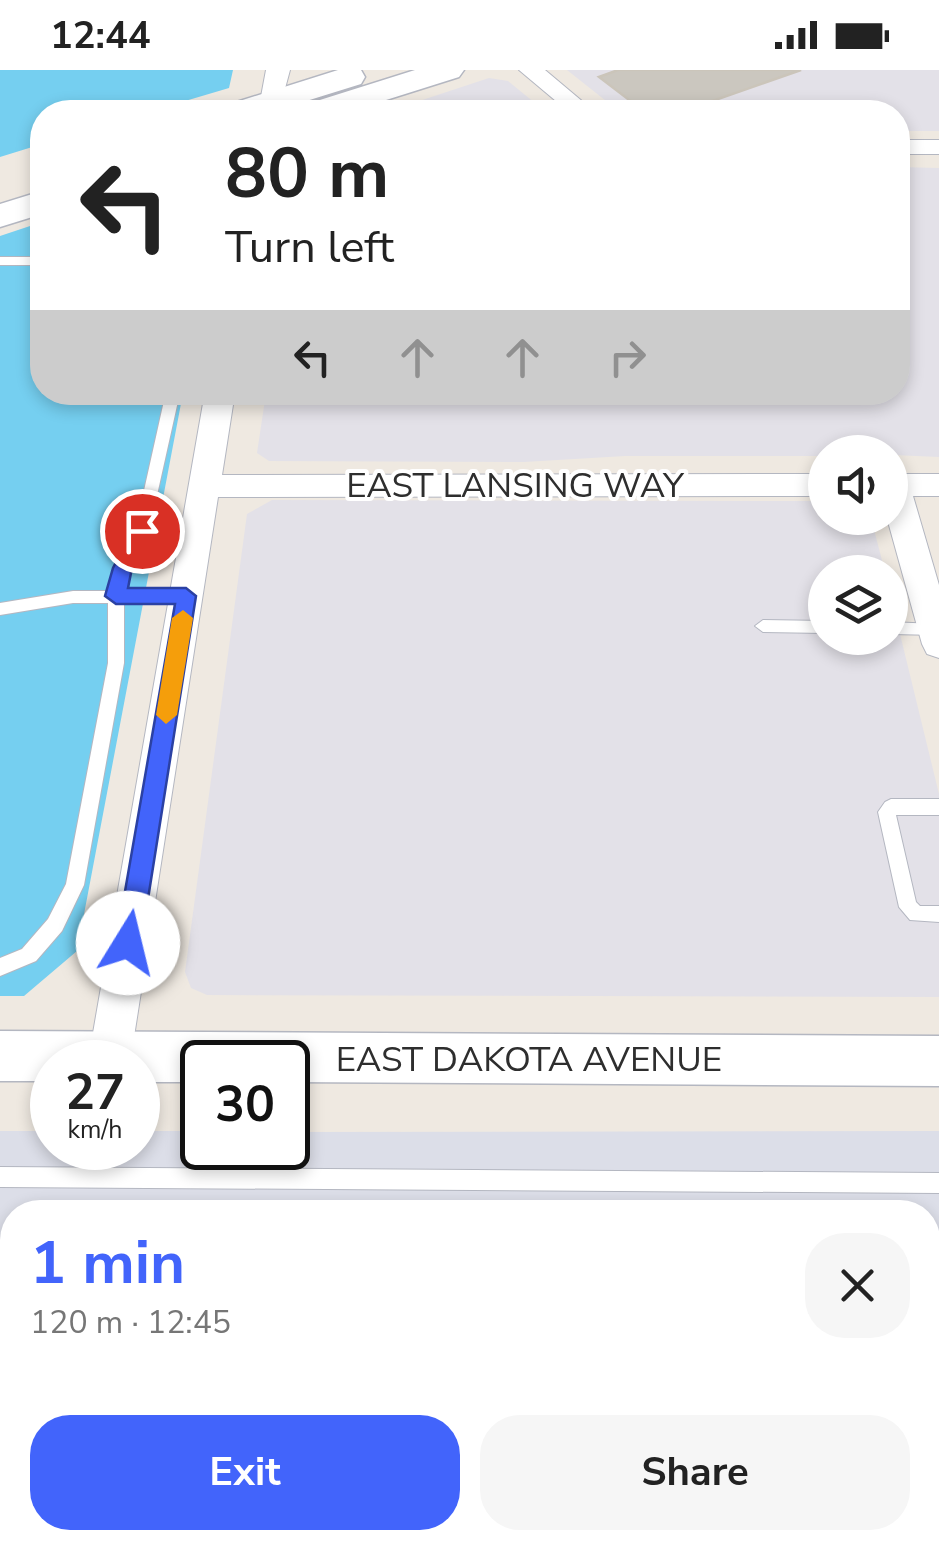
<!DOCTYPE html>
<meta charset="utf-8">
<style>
body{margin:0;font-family:"Nunito Sans",sans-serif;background:#f6f6f6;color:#222;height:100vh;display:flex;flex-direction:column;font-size:38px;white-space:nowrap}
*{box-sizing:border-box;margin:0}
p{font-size:32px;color:#767676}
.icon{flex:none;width:55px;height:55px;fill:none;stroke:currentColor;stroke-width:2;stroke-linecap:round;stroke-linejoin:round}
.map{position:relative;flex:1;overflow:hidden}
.sheet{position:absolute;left:0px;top:1130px;width:940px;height:350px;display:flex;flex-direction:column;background:#fff;border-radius:40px 40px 0 0;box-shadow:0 5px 15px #0003}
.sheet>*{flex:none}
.top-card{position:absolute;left:30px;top:30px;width:880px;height:305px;border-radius:40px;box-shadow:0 5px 15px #0003;background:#fff;color:#222;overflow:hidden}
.fabs{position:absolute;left:808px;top:365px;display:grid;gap:20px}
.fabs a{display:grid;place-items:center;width:100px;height:100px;border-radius:50%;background:#fff;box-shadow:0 5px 15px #0003;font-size:50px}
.speed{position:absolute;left:30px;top:970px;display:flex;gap:20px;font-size:50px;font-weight:700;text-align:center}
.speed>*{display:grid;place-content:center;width:130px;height:130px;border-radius:50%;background:#fff;box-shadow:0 5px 15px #0003;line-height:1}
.speed small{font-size:25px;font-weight:400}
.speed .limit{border:5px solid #111;border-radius:15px;background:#fff;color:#111}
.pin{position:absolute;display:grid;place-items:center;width:85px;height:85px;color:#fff;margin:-42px;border:5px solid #fff;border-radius:50%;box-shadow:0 2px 10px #0007}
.me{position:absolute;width:110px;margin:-55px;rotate:9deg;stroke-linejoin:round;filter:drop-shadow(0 0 8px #0008)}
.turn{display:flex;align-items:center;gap:35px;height:210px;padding:0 30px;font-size:45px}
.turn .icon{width:130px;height:130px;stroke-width:2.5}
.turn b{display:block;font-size:70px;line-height:85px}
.lanes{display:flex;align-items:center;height:95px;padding:0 30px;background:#0003;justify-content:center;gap:50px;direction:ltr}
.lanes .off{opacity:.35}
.round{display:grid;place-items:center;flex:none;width:105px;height:105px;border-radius:40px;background:#f6f6f6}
.headline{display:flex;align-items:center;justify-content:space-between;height:170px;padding:0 30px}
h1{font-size:60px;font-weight:700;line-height:75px;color:#4264fb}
.cta{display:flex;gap:20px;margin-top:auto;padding:20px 30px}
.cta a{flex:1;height:115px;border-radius:40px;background:#4264fb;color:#fff;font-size:40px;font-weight:700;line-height:115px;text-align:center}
.cta a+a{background:#f6f6f6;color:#222}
.status{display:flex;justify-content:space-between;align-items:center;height:70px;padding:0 50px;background:#fff;direction:ltr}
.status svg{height:28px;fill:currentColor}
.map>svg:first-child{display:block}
</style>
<div class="status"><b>12:44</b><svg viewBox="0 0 49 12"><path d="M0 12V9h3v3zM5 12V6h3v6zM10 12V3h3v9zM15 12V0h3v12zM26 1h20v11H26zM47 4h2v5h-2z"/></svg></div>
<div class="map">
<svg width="939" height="1480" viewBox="0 0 939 1480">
<rect width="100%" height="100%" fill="#efe9e1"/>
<!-- industrial -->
<path fill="#e3e1e8" d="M567 0H939V61H898V42H620Z
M489 8 508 11 546 42H386Z
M898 97 939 98V387L825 382V386H625L524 392 269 391 257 383 266 323 898 322Z
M272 430 825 431V448H871L885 502H825V568H890V523L939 724V927L207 925 191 918 185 902 247 444Z"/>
<!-- airport -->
<path fill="#dcdee8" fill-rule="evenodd" d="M0 1061H52V1078H138V1061H202V1078H288V1062L939 1061V1480H0ZM12 1142H928V1468H12Z"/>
<!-- green -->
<path fill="#b6e59e" d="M0 1177H12V1468H928V1177L939 1178V1480H0Z"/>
<!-- water -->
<path fill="#75cff0" d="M0 0H233L229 18 148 42H42V74L0 87Z
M42 152V322L183 323 77 881 24 926H0V166Z"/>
<!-- building -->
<path fill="#cbc7bf" stroke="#cbc5ba" stroke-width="2.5" d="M618 0H801L681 42H645L599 7Z"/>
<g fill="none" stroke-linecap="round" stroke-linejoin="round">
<!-- service casing -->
<g stroke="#b4b7c1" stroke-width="2">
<path id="service" d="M0 187H42V195H0Z
M166 322H180L149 461 131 498 125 521 186 520 194 526 186 532 124 533V593L84 815 62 861 36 891 0 906V888L22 879 48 849 66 814 108 593V533H73L0 545V533L73 521H110L115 498 135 461Z
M763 550 825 551V563L763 562 755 556Z
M890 552 935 554 939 555V565L890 564Z
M891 729H939V745H896L916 832 920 836H939V852L910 850 899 837 878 742 885 732Z
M0 1097 939 1103V1123L0 1117Z"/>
</g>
<!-- minor casing -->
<g stroke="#b4b7c1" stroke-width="2">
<path id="minor" d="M266 0H290L280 37 272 39 260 32Z
M519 0H545L595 42H569Z
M898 70H939V84H898Z
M205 322H235L222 405 825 404V426L218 427 131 986 128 992H92L89 986Z
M890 404H939V426H913L939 515V588L927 584 922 574 887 448Z"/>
</g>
<!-- tertiary casing -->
<g stroke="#b4b7c1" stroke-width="3">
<path id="tertiary" d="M0 961 939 966V1016L288 1012V992H202V1012H138V992H52V1011H0Z"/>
</g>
<!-- secondary casing -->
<g stroke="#b4b7c1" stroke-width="3">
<path id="secondary" d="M338 0H361L365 7 361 14 271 42H222L227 35Z
M415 0H464L459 7 348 42H299L304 35Z
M42 121V144L0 157V134Z"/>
</g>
<!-- service -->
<use href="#service" fill="#fff" fill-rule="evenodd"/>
<!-- minor -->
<use href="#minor" fill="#fff" fill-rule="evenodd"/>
<!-- tertiary -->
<use href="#tertiary" fill="#fff" fill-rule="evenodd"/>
<!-- secondary -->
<use href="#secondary" fill="#fff" fill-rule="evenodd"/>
</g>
<!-- route -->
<path fill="#4264fb" stroke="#2b41a3" stroke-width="2.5" d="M142 454 152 461 132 498 128 518H186L196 526 141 873 137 881 128 884 120 881 116 873 175 534H116L105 526 113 498 135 456Z"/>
<!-- slow -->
<path fill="#f59e0b" d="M183 540 193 548 177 645 166 654 156 645 172 548Z"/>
<g text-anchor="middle" stroke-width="8" stroke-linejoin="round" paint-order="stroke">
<!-- street labels -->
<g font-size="35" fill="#2e2e2e" stroke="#fff">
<text x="515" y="427">EAST LANSING WAY</text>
<text x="529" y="1001">EAST DAKOTA AVENUE</text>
</g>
</g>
</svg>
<div class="fabs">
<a><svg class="icon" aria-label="sound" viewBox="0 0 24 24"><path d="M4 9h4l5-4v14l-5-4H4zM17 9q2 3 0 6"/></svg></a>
<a><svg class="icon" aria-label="layers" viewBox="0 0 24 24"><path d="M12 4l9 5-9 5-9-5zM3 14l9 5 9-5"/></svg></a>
</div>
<div class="speed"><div>27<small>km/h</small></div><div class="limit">30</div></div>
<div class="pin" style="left:142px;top:461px;background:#d93025"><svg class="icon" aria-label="arrive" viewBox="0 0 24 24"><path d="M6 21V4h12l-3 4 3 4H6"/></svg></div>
<svg class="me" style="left:128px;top:873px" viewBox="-20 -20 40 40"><circle r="19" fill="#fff"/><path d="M0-13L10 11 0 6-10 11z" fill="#4264fb"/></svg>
<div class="top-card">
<div class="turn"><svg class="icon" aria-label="left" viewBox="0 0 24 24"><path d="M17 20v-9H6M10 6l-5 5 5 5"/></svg><div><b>80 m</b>Turn left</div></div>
<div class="lanes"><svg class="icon" aria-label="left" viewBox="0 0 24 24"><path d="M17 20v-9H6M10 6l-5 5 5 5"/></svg><svg class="icon off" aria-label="ahead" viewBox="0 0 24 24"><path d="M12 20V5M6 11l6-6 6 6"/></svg><svg class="icon off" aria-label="ahead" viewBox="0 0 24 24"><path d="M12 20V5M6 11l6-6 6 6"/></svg><svg class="icon off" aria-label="right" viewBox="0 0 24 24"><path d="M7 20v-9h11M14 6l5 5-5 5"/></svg></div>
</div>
<section class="sheet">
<div class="headline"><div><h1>1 min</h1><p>120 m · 12:45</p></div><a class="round"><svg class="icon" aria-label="close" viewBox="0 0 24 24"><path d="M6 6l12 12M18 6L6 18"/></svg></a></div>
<div class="cta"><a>Exit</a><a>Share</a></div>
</section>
</div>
